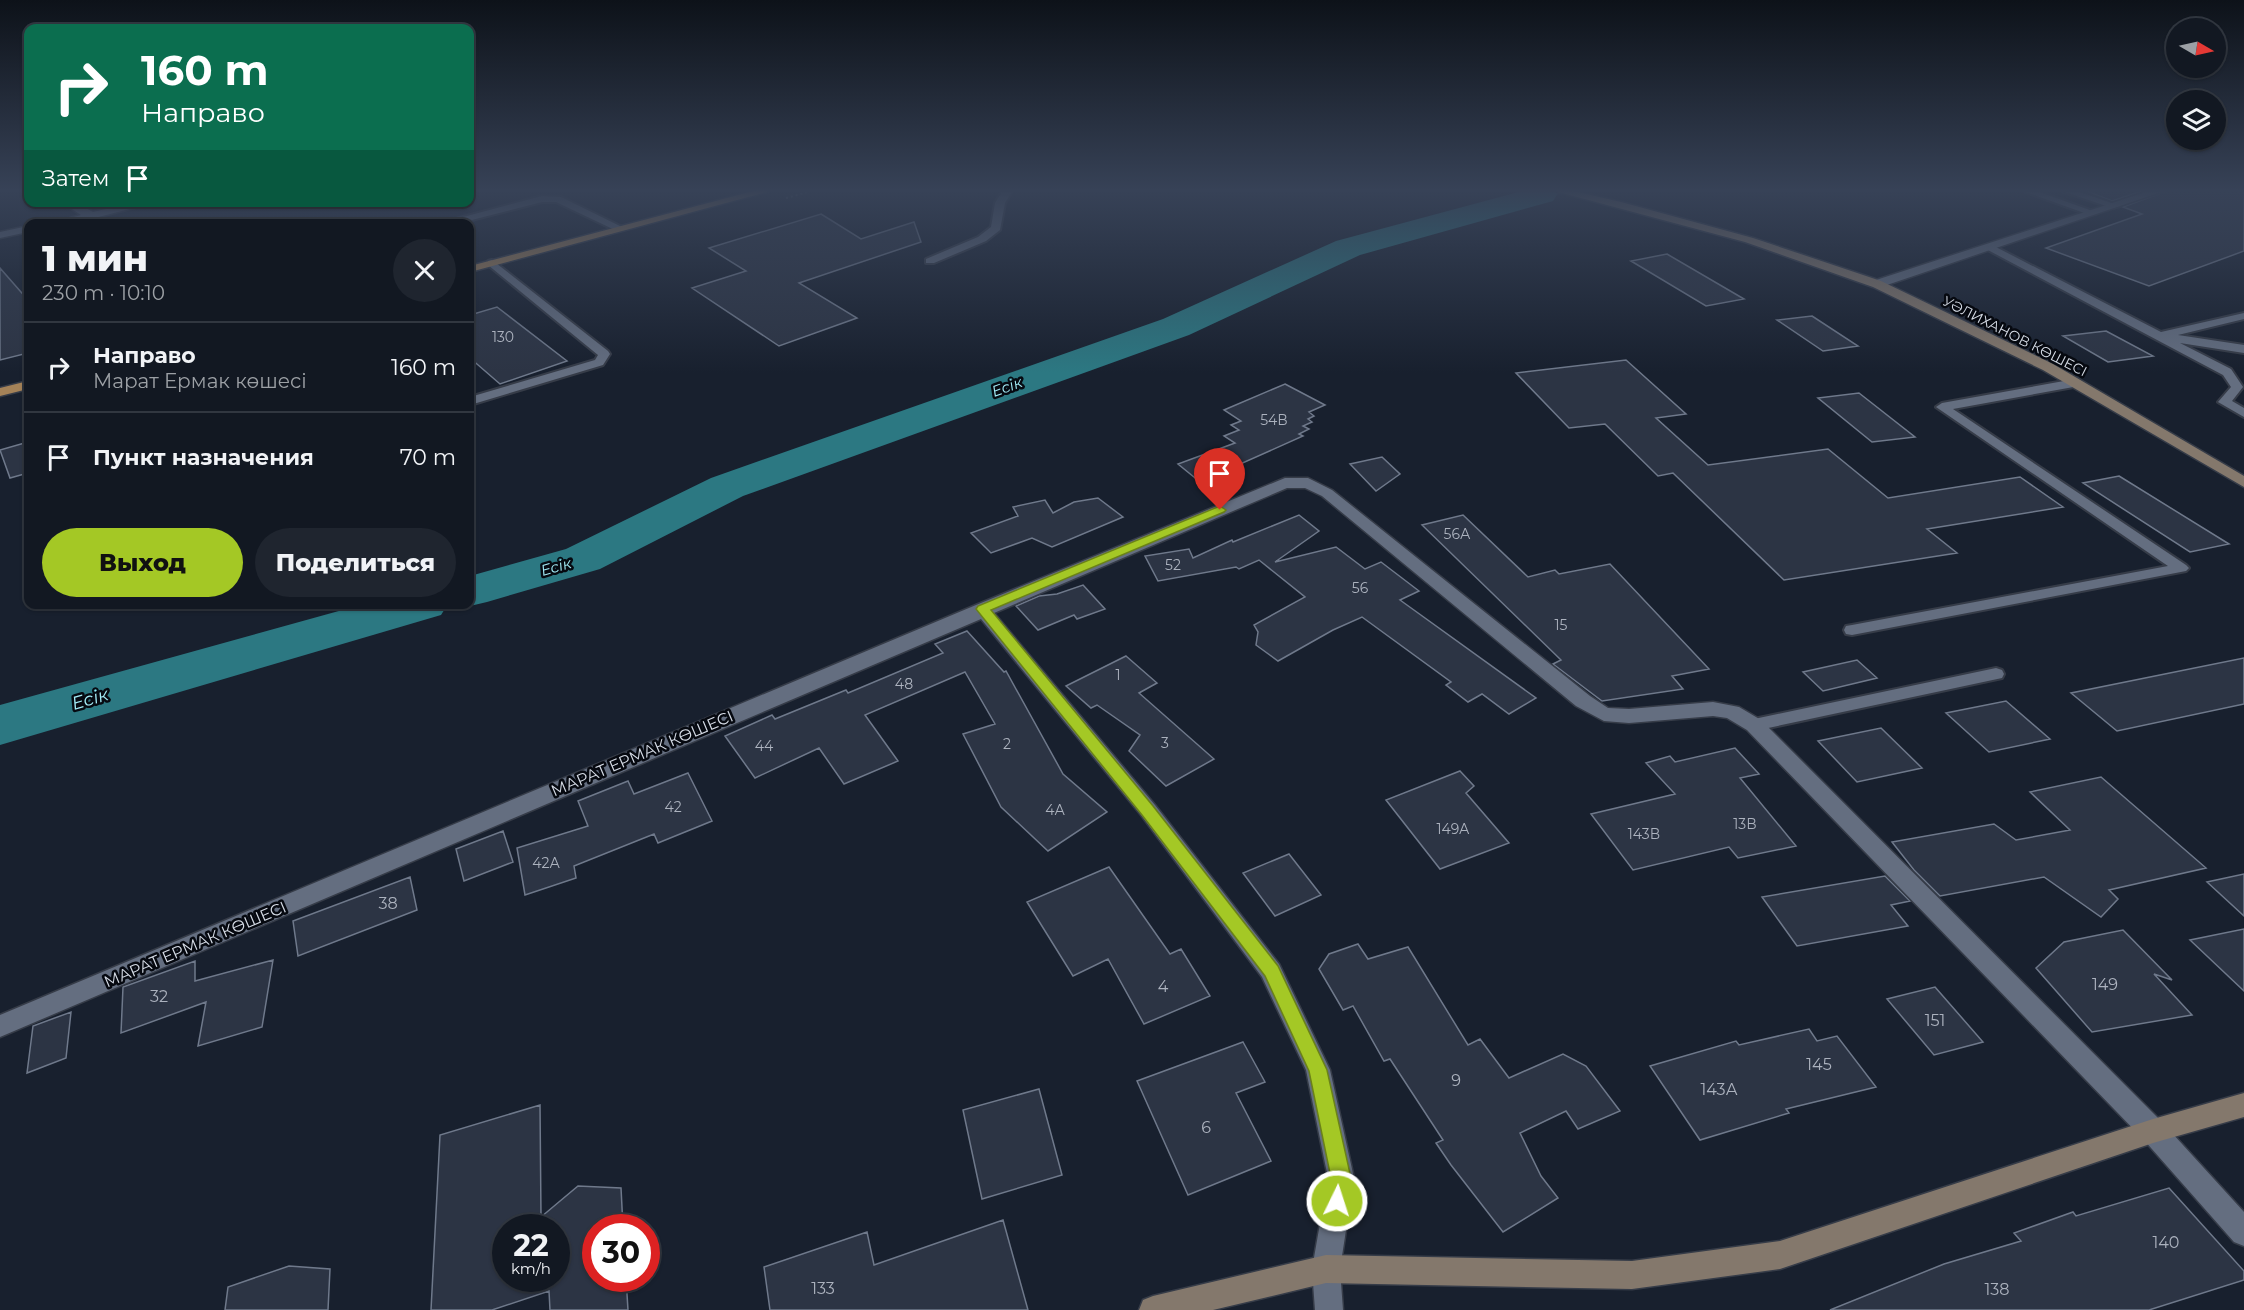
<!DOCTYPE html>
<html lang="ru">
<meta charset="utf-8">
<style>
body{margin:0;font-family:Montserrat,sans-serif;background:#1f252f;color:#f1f3f6;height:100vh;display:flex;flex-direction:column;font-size:22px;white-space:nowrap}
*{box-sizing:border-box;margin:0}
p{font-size:20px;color:#9ca0a5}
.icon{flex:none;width:33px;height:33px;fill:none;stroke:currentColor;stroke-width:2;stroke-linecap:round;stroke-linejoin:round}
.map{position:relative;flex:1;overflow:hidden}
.side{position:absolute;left:24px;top:219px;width:450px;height:390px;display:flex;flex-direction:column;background:#121822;border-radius:12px;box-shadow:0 2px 4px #0004,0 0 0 2px #313740}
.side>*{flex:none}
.hud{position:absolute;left:24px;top:24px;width:450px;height:183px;border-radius:12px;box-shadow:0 2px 4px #0004,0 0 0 2px #313740;background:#0b6e4f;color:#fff;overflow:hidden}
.needle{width:39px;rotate:99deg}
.controls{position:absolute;left:2166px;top:18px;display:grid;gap:12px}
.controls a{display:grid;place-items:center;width:60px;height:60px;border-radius:50%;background:#121822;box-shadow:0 2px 4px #0004,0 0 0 2px #313740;font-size:30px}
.speed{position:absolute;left:492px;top:1214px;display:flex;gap:12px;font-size:30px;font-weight:700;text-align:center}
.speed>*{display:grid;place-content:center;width:78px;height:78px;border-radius:50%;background:#121822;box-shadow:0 2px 4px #0004,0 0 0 2px #313740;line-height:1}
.speed small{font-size:15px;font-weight:400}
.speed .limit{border:9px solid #d22;background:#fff;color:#111}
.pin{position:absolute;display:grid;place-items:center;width:51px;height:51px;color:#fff;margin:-62px -26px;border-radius:50% 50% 50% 0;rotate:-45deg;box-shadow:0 0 6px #0007}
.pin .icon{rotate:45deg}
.me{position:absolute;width:66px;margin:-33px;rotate:4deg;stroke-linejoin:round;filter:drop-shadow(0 0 4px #0008)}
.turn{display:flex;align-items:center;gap:21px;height:126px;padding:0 18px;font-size:27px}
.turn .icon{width:78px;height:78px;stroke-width:2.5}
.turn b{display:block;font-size:42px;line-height:51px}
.then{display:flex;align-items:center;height:57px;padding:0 18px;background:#0003;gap:12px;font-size:22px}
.round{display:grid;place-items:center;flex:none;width:63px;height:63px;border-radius:32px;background:#1f252f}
.overview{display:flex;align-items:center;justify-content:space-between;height:102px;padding:0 18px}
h1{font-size:36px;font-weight:800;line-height:45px}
.action{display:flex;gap:12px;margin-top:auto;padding:12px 18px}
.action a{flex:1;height:69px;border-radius:36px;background:#a4c825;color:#111;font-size:24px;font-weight:800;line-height:69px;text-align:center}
.action a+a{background:#1f252f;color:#f1f3f6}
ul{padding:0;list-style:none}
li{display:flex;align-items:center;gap:18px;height:90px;padding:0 18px;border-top:2px solid #313740}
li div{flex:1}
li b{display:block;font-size:22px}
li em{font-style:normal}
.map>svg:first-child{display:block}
</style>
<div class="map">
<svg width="2244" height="1310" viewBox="0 0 2244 1310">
<rect width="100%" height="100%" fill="#18202e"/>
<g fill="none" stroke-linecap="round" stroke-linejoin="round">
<!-- river -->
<path fill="#2c7882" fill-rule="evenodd" d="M1526 190H1560L1553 201 1360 255 1189 335 743 496 600 569 487 602 470 606 463 604H470V576L566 549 711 478 1163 319 1336 241Z
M364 604H448L441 615 0 745V705Z"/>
</g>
<!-- building -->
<path fill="#2c3444" stroke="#6f798b" stroke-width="1.5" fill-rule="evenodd" d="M2084 190H2145L2112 201Z
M2169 190H2244V251L2149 286 2046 248 2142 214 2123 207Z
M821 214 861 239 914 222 921 242 799 283 857 318 779 346 692 288 746 271 709 248Z
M1667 254 1744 299 1706 306 1631 261Z
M0 268 28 300V353L0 360Z
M497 307 567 361 500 384 470 358V315Z
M1812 316 1858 346 1823 351 1777 320Z
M2106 331 2153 356 2108 362 2063 336Z
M1626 360 1686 414 1656 418 1708 465 1828 449 1888 498 2020 477 2063 507 1927 529 1957 553 1784 580 1673 473 1658 476 1605 424 1569 428 1516 373Z
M1285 384 1325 405 1309 412 1314 416 1308 419 1312 422 1303 426 1309 429 1299 434 1303 436 1200 482 1178 464 1235 443 1224 436 1239 430 1231 425 1241 421 1224 410Z
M1859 393 1915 437 1872 442 1818 398Z
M28 442V473L10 478 0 450Z
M1382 457 1400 474 1376 491 1350 464Z
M2119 476 2229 544 2190 552 2083 483Z
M1098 498 1123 517 1052 547 1032 538 991 553 971 533 1018 516 1013 507 1045 500 1053 513 1074 502Z
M1299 515 1319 531 1275 562 1336 547 1365 569 1381 562 1419 591 1400 600 1536 698 1509 714 1482 694 1468 702 1446 685 1451 682 1362 617 1333 630 1278 661 1256 645 1258 632 1254 625 1305 597 1259 560 1239 569 1236 567 1158 581 1145 556 1189 549 1193 558 1232 540 1233 542Z
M1463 515 1528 577 1555 570 1559 574 1610 564 1709 669 1672 676 1683 689 1602 701 1553 664 1561 660 1422 525Z
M1083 585 1105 609 1077 619 1074 615 1038 630 1016 606 1039 596 1057 594Z
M967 631 1004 672 1006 671 1063 774 1107 812 1048 851 1001 807 963 734 995 724 965 672 865 715 898 761 844 784 819 748 755 778 725 736 772 715 775 719 846 690 848 693 943 653 935 644Z
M1126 656 1157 683 1139 693 1214 759 1166 786 1129 751 1140 735 1097 705 1091 708 1066 686Z
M2244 658V704L2117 731 2071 693Z
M1857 660 1877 678 1823 691 1803 672Z
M2006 701 2050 739 1989 752 1946 713Z
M1881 728 1922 768 1857 782 1818 741Z
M1735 748 1759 774 1740 778 1796 846 1738 858 1729 847 1633 870 1591 814 1675 794 1646 763 1670 756 1675 762Z
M1460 771 1474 786 1466 793 1509 843 1440 869 1386 800Z
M688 773 712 821 658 843 654 834 574 866 576 878 525 895 517 848 588 826 578 801 628 781 634 794Z
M2101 777 2206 868 2109 890 2118 899 2101 917 2044 877 1940 896 1914 870 1892 842 1994 824 2016 840 2070 830 2030 792Z
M503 831 513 862 464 881 456 849Z
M1289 854 1321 895 1275 916 1243 873Z
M1109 867 1170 954 1181 949 1210 996 1144 1024 1108 959 1073 976 1027 902Z
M2244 874V916L2207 882Z
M1885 876 1910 901 1891 905 1908 926 1797 946 1762 897Z
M410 877 417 910 298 956 293 921Z
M2244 929V991L2190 940Z
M2123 930 2172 980 2154 974 2192 1015 2092 1032 2036 968 2064 942Z
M1358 944 1368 959 1408 947 1468 1045 1480 1039 1509 1078 1563 1054 1586 1066 1620 1111 1578 1129 1566 1111 1520 1133 1541 1176 1558 1198 1503 1232 1451 1165 1436 1143 1443 1140 1390 1059 1384 1061 1353 1006 1343 1010 1319 969 1329 954Z
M273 960 262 1027 198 1046 206 1002 121 1033 123 987 195 961V981Z
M1935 987 1983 1042 1934 1055 1887 999Z
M71 1012 66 1058 27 1073 33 1026Z
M1809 1029 1817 1041 1837 1036 1876 1087 1786 1109 1789 1113 1700 1140 1650 1066 1736 1041 1739 1045Z
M1243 1042 1265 1082 1236 1093 1271 1161 1188 1195 1137 1081Z
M1039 1089 1062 1175 982 1199 963 1110Z
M540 1105 541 1217 578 1186 621 1188 623 1227H596V1278H626L628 1310H550L549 1291 492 1310H431L440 1135ZM506 1227H556V1278H506Z
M2169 1188 2244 1271V1280L2149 1310H1830L1944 1264 2021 1241 2014 1233 2073 1212 2076 1216Z
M1003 1220 1028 1310H770L764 1267 867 1232 874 1265Z
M289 1266 330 1269 328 1310H225L228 1287Z"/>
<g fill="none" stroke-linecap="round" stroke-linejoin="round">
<!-- lane casing -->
<g stroke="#363c48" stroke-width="4">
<path id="lane" d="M1003 190H1013L1005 203 1000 230 986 241 934 263H926V259L978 237 991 227 995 203Z
M2020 190H2034L2098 213 2090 215Z
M2059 190H2074L2120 206 2112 208Z
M542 196 561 197 626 229 617 231 556 202H542L456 224H437Z
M1990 244 2161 332 2244 313V319L2178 335 2244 345V353L2180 343 2231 369 2243 387 2232 401 2244 408V417L2218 402 2231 387 2223 375 1986 249V245Z
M492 260 608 351 610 354 603 365 470 405V397L595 360 598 355 488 265V261Z
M2075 379 2079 380 2081 383 2079 386 1953 409 2186 565 2189 568 2186 571 1852 635 1846 634 1844 630 1846 626 1852 625 2168 566 1936 407 1942 403Z
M1996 668 2002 670 2004 674 2002 678 1754 731 1748 729 1745 725 1748 721 1754 719Z"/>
</g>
<!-- street casing -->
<g stroke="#363c48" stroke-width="3">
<path id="street" d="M2152 190H2167L1881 287 1877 288 1871 284 1873 281Z
M61 202H75L93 212 136 202H157L71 224H49L81 215Z
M28 226V232L0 238V232Z
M1285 478H1308L1332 490 1590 696 1608 708 1629 709 1713 702 1739 707 1761 720 2162 1122 2244 1212V1246L2234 1242 2144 1140 1747 730 1727 718 1713 716 1629 723 1604 721 1576 706 1322 496 1305 488H1287L994 613 1155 805 1279 964 1330 1070 1354 1178 1340 1269 1343 1310H1315L1312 1269 1328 1178 1306 1070 1262 977 1141 815 981 619 0 1037V1015L976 605Z"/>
</g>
<!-- secondary casing -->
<g stroke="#363c48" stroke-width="3">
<path id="secondary" d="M1551 190H1569L1621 202 1753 238 1881 281 2053 364 2244 476V487L2043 370 1873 287 1745 242Z
M2244 1093V1117L2153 1143 1780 1269 1632 1289 1326 1283 1213 1310H1139L1143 1300 1153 1296 1326 1255 1632 1261 1780 1241 2153 1119Z"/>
</g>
<!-- primary casing -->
<g stroke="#363c48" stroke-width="3">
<path id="primary" d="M757 190H774L470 272V266Z
M28 381V389L0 396V388Z"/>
</g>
<!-- path -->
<path stroke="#737a86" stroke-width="2" stroke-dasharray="2 3" stroke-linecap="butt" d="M786 198 815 190"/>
<!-- lane -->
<use href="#lane" fill="#646e80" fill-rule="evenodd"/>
<!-- street -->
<use href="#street" fill="#646e80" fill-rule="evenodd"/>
<!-- secondary -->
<use href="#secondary" fill="#84786c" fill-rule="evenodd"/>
<!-- primary -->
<use href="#primary" fill="#a48258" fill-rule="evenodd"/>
</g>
<!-- sky -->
<linearGradient id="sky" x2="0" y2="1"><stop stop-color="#0d1219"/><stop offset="0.51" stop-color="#374257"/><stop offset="1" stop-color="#374257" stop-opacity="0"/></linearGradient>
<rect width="2244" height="373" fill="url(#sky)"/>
<!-- route -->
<path fill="#a4c825" stroke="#6b8218" stroke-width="1.5" d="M1220 506 1226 510 1224 512 991 610 1153 806 1278 966 1327 1070 1351 1178 1344 1208 1337 1211 1330 1208 1327 1201 1331 1178 1309 1071 1265 976 1142 815 976 609 978 606Z"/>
<g text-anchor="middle" stroke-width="5" stroke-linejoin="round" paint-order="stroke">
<!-- far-street labels -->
<g font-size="14" fill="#d6dce6" stroke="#060910">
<text transform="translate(2015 336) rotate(27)" y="5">УӘЛИХАНОВ КӨШЕСІ</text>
</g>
<!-- number labels -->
<g font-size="14" fill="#acb2be">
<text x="503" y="342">130</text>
<text x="1274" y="425">54В</text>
<text x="1457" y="539">56А</text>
<text x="1173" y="570">52</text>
<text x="1360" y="593">56</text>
<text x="1561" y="630">15</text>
<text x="1118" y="680">1</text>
<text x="904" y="689">48</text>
<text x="1165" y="748">3</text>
<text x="1007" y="749">2</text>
<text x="764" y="751">44</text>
<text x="673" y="812">42</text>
<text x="1055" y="815">4А</text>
<text x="1745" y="829">13В</text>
<text x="1453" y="834">149А</text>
<text x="1644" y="839">143В</text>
<text x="546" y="868">42А</text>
</g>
<!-- far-water labels -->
<g font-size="15" font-style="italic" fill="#a4eef9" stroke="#060910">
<text transform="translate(1007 387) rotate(-20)" y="5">Есік</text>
<text transform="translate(556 567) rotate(-16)" y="5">Есік</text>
</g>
<!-- street labels -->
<g font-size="16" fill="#d6dce6" stroke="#060910">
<text transform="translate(642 753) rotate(-23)" y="6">МАРАТ ЕРМАК КӨШЕСІ</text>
<text transform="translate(195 944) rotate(-23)" y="6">МАРАТ ЕРМАК КӨШЕСІ</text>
</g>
<!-- near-number labels -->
<g font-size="16" fill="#acb2be">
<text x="388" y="909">38</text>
<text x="2105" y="990">149</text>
<text x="1163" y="992">4</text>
<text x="159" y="1002">32</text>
<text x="1935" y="1026">151</text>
<text x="1819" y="1070">145</text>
<text x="1456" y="1086">9</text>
<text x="1719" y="1095">143А</text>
<text x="1206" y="1133">6</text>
<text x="2166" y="1248">140</text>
<text x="823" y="1294">133</text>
<text x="1997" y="1295">138</text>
</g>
<!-- water labels -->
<g font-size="18" font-style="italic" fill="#a4eef9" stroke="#060910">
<text transform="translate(90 699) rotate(-16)" y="6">Есік</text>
</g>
</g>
</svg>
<div class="controls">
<a><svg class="needle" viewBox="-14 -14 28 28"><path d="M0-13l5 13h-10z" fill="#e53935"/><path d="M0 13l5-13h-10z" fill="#9ca0a5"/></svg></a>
<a><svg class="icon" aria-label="layers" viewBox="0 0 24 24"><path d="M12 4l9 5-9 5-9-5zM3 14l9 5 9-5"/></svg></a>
</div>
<div class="speed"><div>22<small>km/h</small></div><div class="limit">30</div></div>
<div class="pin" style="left:1220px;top:510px;background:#d93025"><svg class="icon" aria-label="arrive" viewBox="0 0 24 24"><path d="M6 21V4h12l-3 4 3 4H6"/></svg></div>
<svg class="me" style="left:1337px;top:1201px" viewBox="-20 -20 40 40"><circle r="17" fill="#a4c825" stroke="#fff" stroke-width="3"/><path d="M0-11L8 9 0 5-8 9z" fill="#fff"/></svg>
<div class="hud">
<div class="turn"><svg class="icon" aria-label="right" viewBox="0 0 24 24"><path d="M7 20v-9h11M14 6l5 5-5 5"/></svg><div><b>160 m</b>Направо</div></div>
<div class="then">Затем<svg class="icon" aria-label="arrive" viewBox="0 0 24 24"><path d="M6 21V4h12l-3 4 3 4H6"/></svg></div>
</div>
<section class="side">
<div class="overview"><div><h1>1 мин</h1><p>230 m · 10:10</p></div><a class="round"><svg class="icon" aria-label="close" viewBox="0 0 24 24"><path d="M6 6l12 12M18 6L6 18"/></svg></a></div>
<ul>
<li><svg class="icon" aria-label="right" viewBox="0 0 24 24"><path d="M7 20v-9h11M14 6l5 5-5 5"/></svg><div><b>Направо</b><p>Марат Ермак көшесі</p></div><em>160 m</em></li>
<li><svg class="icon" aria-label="arrive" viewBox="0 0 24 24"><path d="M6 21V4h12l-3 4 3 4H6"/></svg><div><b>Пункт назначения</b></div><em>70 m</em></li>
</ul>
<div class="action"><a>Выход</a><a>Поделиться</a></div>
</section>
</div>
